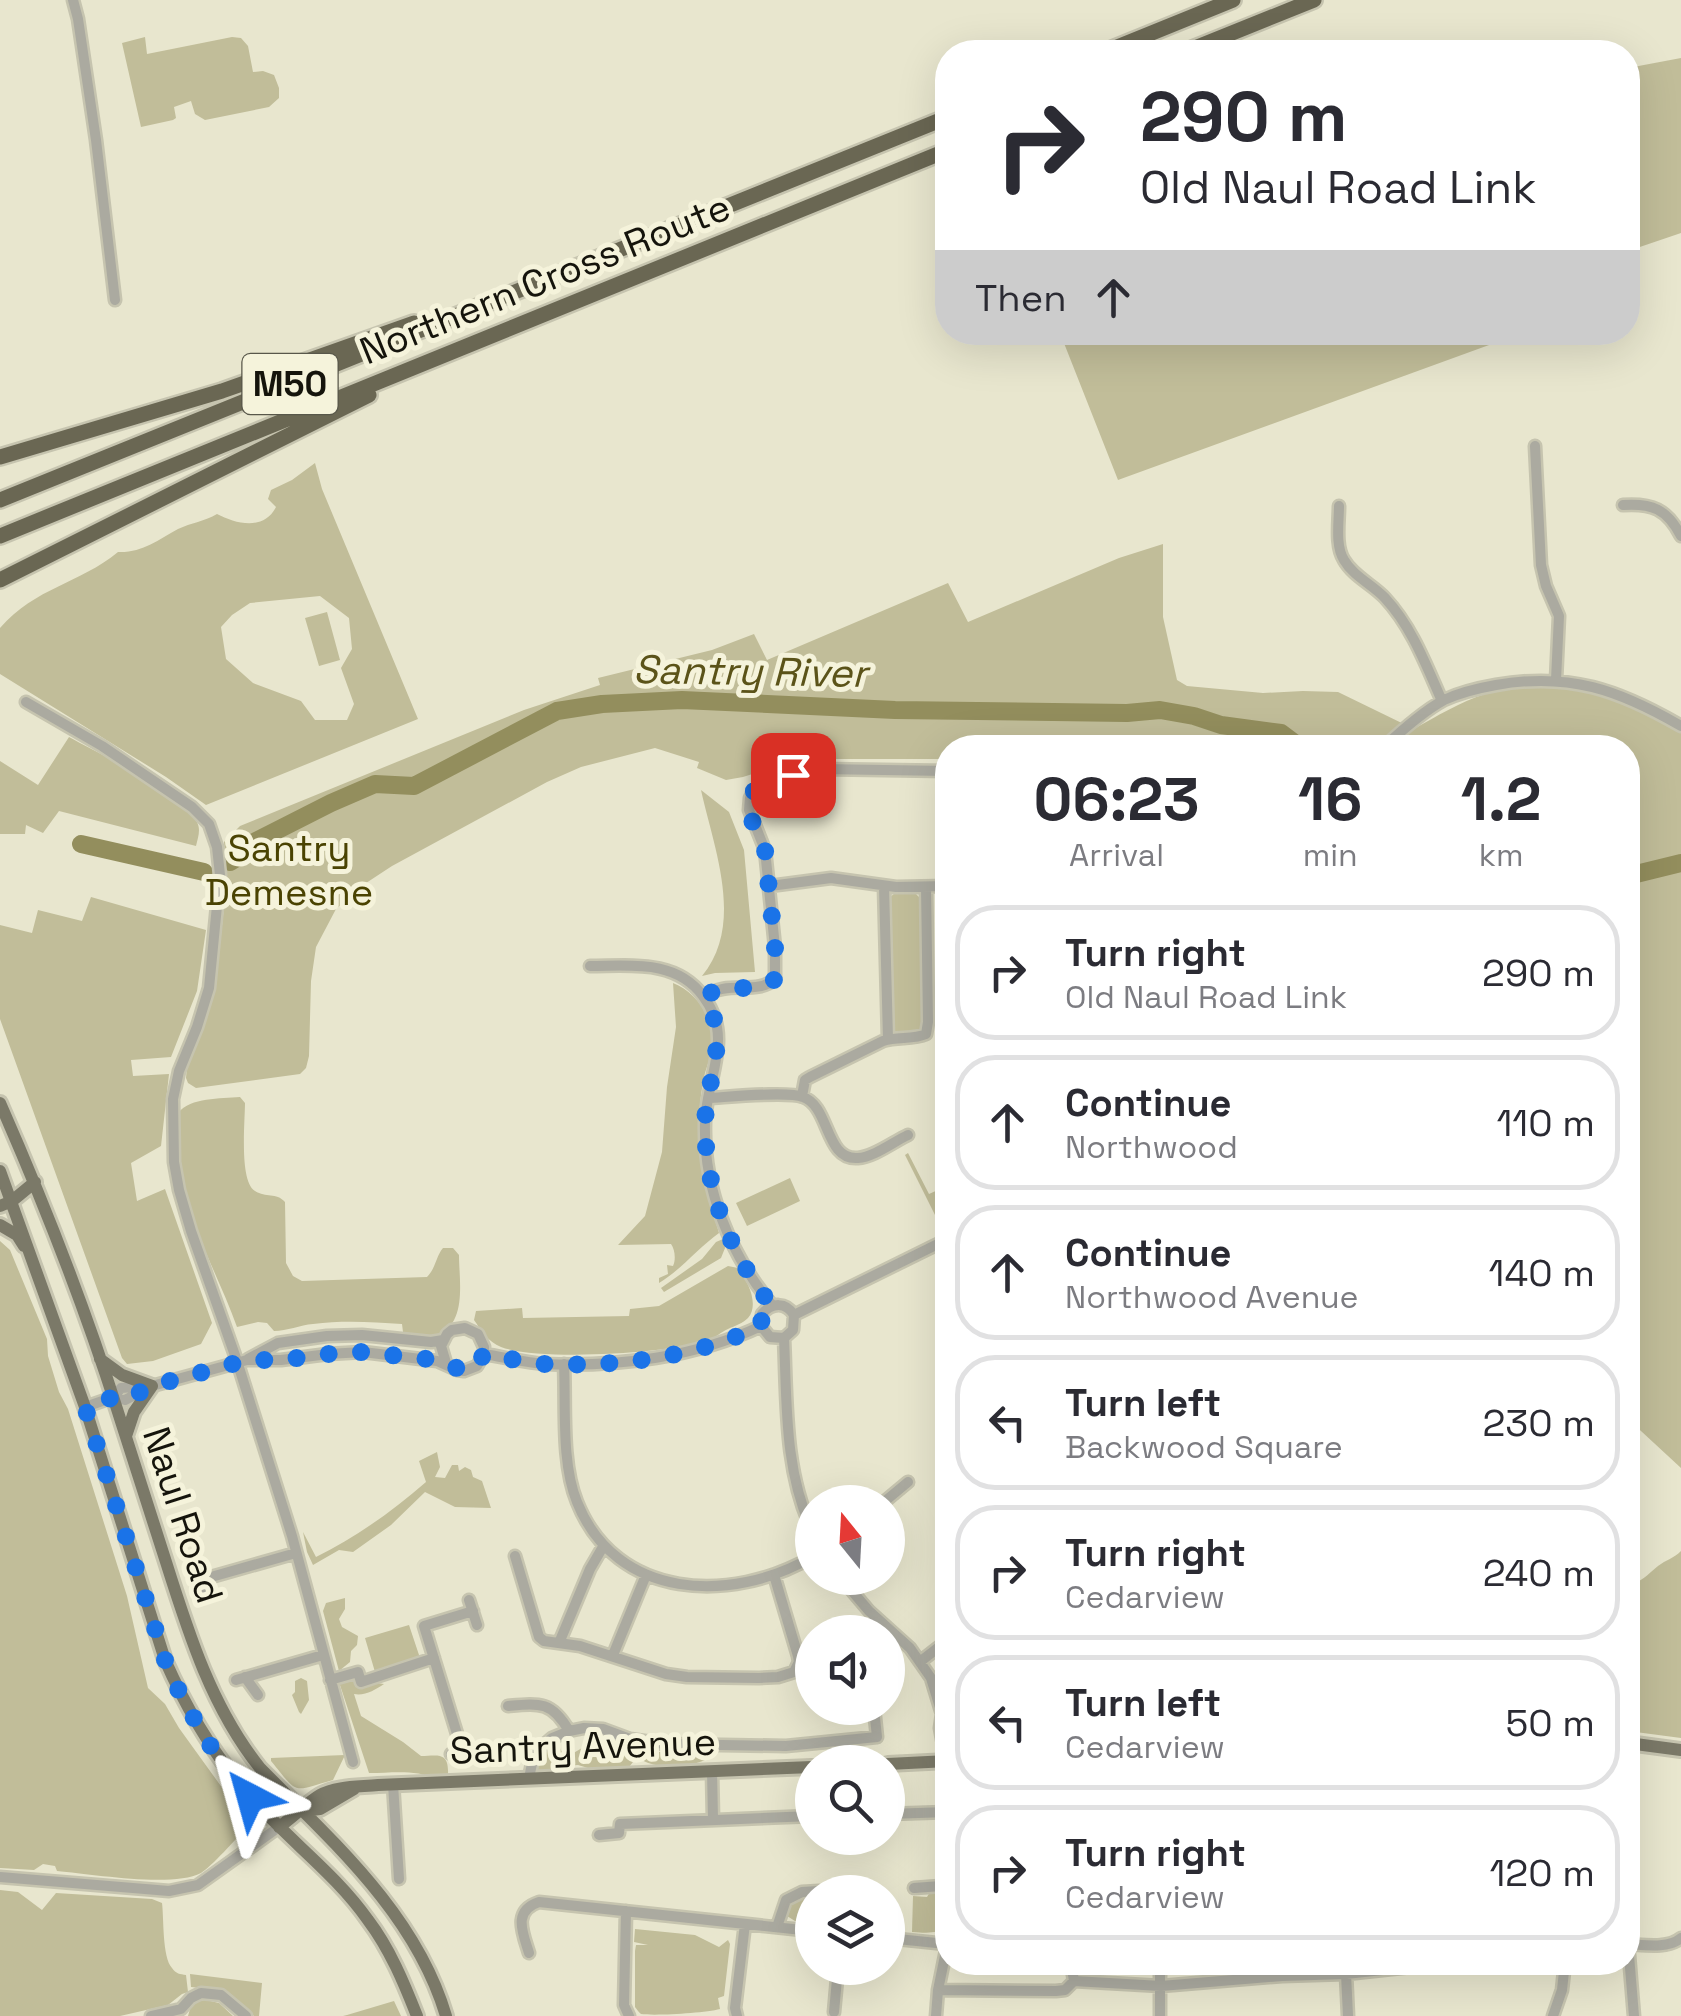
<!DOCTYPE html>
<style>
body{margin:0;font-family:"Space Grotesk",sans-serif;background:#f7f7f7;color:#2b2b33;height:100vh;display:flex;flex-direction:column;font-size:38px;white-space:nowrap}
*{box-sizing:border-box;margin:0}
p{font-size:32px;color:#7c7c81}
.icon{flex:none;width:55px;height:55px;fill:none;stroke:currentColor;stroke-width:2;stroke-linecap:round;stroke-linejoin:round}
.map{position:relative;flex:1;overflow:hidden}
.side{position:absolute;left:935px;top:735px;width:705px;height:1240px;display:flex;flex-direction:column;background:#fff;border-radius:40px;box-shadow:0 10px 40px #0002}
.side>*{flex:none}
.hud{position:absolute;left:935px;top:40px;width:705px;height:305px;border-radius:40px;box-shadow:0 10px 40px #0002;background:#fff;color:#2b2b33;overflow:hidden}
.needle{width:65px;rotate:342deg}
.tools{position:absolute;left:795px;top:1485px;display:grid;gap:20px}
.tools a{display:grid;place-items:center;width:110px;height:110px;border-radius:50%;background:#fff;box-shadow:0 10px 40px #0002;font-size:50px}
.pin{position:absolute;display:grid;place-items:center;width:85px;height:85px;color:#fff;margin:-42px;border-radius:20px;box-shadow:0 5px 15px #0006}
.me{position:absolute;width:110px;margin:-55px;rotate:321deg;stroke-linejoin:round;filter:drop-shadow(0 0 8px #0008)}
.turn{display:flex;align-items:center;gap:35px;height:210px;padding:0 40px;font-size:45px}
.turn .icon{width:130px;height:130px;stroke-width:2.5}
.turn b{display:block;font-size:70px;line-height:85px}
.then{display:flex;align-items:center;height:95px;padding:0 40px;background:#0003;gap:20px;font-size:38px}
.eta{display:flex;justify-content:space-evenly;align-items:center;height:170px;text-align:center}
.eta b{font-size:60px;font-weight:600;line-height:70px}
ul{padding:0;list-style:none}
li{display:flex;align-items:center;gap:30px;height:135px;margin:0 20px 15px;padding:0 20px;border:5px solid #e1e1e2;border-radius:40px}
li div{flex:1}
li b{display:block;font-size:38px}
li em{font-style:normal}
.map>svg:first-child{display:block}
</style>
<div class="map">
<svg width="1681" height="2016" viewBox="0 0 1681 2016">
<rect width="100%" height="100%" fill="#e8e6ce"/>
<!-- green -->
<path fill="#c1bd99" fill-rule="evenodd" d="M145 37 147 54 232 37 241 38 248 46 253 72 263 71 274 75 279 88V98L269 107 205 120 195 114 191 101 174 107 176 118 173 120 141 127 122 43Z
M1681 58V233L1628 251V68Z
M1060 333H1522L1118 480Z
M315 463 322 489 418 719 206 805 166 777 0 674V628C36 587 79 584 118 552 142 553 158 540 178 529 191 523 205 521 217 514 236 524 264 531 276 507L268 499 271 490 292 480ZM320 596 349 618 352 649 341 668 354 704 347 720H315L301 701 253 683 226 659 221 627 232 615 250 603Z
M1163 544V617L1177 680 1187 686 1263 693 1303 691 1338 692 1414 729C1437 716 1460 702 1485 694 1527 681 1576 687 1618 700 1639 707 1661 722 1681 732V1468L1628 1419V748H948L947 759H798L743 777 726 780 697 768 699 762 655 748 581 767 547 782 392 866 360 887 336 909 316 947 311 981 309 1056 306 1068 300 1074 196 1088 188 1083 186 1078 187 1066 201 1033 218 963 227 879 224 842 240 826 524 710 600 685 598 678 712 650 754 634 767 660 948 583 968 622 1119 558Z
M327 612 340 660 319 666 305 618Z
M69 737C100 754 180 793 197 822 201 830 198 837 196 846L59 811 43 833 26 825 25 834H0V761L38 785Z
M701 790 729 812 744 850 755 972 715 973 702 976C745 924 714 849 701 790Z
M914 892 921 899 924 1026 918 1032 899 1033 893 1030 889 898 895 893Z
M91 897 206 930 197 991 171 1057 131 1060 133 1076 169 1074 161 1146 131 1163 137 1201 165 1189 212 1323 201 1344 153 1361 127 1364 122 1358 0 1019V925L32 933 38 910 82 921Z
M673 983C695 991 714 1017 713 1043 712 1053 708 1063 705 1073 701 1090 699 1109 699 1127 699 1164 709 1198 719 1233 698 1248 682 1269 659 1283V1278L668 1274 667 1265 673 1266C676 1260 675 1249 671 1244L618 1245 645 1216 662 1152 667 1087 676 1027Z
M240 1097 245 1103C245 1122 239 1181 255 1191 266 1198 276 1192 285 1202L286 1263 293 1276 302 1281 427 1277C436 1268 436 1256 443 1248H453L459 1255C459 1281 468 1326 435 1335 426 1338 412 1334 403 1332L402 1324C373 1322 343 1320 313 1324 300 1325 287 1331 274 1331L267 1323 258 1322 237 1327C221 1282 196 1239 186 1193 180 1166 179 1140 178 1113 191 1097 220 1099 240 1097Z
M908 1153 929 1194 940 1189 947 1206V1224L941 1227 905 1155Z
M790 1178 800 1201 747 1226 736 1203Z
M723 1239 725 1248 721 1258 664 1292 661 1288 702 1259 716 1242Z
M0 1241 10 1250 47 1339 48 1356 59 1392 68 1409 127 1596 148 1688 165 1704 179 1728 236 1807 249 1820 247 1827C237 1838 211 1867 201 1873 172 1888 92 1874 57 1871L55 1866 43 1864 34 1870 0 1868Z
M728 1266 738 1268C747 1280 760 1304 748 1318 743 1323 735 1326 728 1329 721 1332 715 1338 708 1340 670 1354 538 1361 501 1347 488 1342 481 1330 474 1320L476 1311 522 1308 523 1318 629 1316 630 1309 659 1306Z
M437 1452 440 1467 435 1477 445 1478 452 1465H458L459 1471 465 1467 471 1470 473 1477 482 1481 491 1508 455 1507 425 1492 391 1525 353 1552 339 1550 313 1565 307 1552 303 1532 316 1557C356 1537 393 1511 426 1482L419 1461Z
M1681 1551V1738L1628 1731V1585C1642 1582 1647 1575 1658 1566 1666 1560 1674 1558 1681 1551Z
M345 1598V1609L339 1619 342 1627 358 1636 357 1645 351 1651 350 1662 339 1671 323 1611 326 1603Z
M409 1625 420 1658 375 1672 365 1638Z
M353 1676 359 1683 370 1682 384 1684C375 1690 365 1696 354 1694L361 1716 403 1742 421 1756C437 1756 449 1751 448 1774L437 1779C415 1769 392 1773 369 1773L338 1679Z
M301 1678 307 1681 309 1700 301 1714 299 1712 292 1695 295 1692V1681Z
M550 1747 560 1748 565 1758 582 1748 595 1754 615 1747 647 1752H699L705 1760C686 1768 654 1770 637 1757L629 1767 588 1768 578 1765 563 1766 555 1770H536L535 1767Z
M345 1755 333 1780C291 1792 299 1795 271 1761V1758Z
M0 1890 18 1892 42 1910 56 1893 152 1899 162 1903C164 1918 162 1957 172 1968 176 1974 180 1974 186 1975L188 1992 182 1994 168 2005 120 2016H0Z
M930 1892 943 1893 947 1897C948 1930 946 1935 912 1932L913 1896 927 1897Z
M812 1898V1922L795 1921 787 1916 785 1908 793 1899Z
M635 1929 695 1935 719 1947 728 1940 730 1944 724 1996 718 1998 720 2009C705 2013 655 2016 641 2014 638 2012 637 2009 635 2007V1951L636 1945H648L634 1942Z
M190 1974 262 1983 259 2016H254L227 1991 191 1987Z
M206 2000 219 2003 233 2016H188L190 2009 196 2001Z
M394 2001 401 2016H343L347 2015Z"/>
<g fill="none" stroke-linecap="round" stroke-linejoin="round">
<!-- river -->
<path stroke="#938e5d" stroke-width="18" d="M81 844 204 872
M230 862 248 851 256 841 331 803 375 784 414 786 557 711 602 704 682 700 895 710 1127 713 1160 710 1194 716 1221 725 1281 733 1301 748
M1628 876 1681 863"/>
<!-- minor casing -->
<g stroke="#c6c4af" stroke-width="15">
<path id="minor" d="M73 0 78 19 96 140 115 300
M1535 446 1541 565 1546 586 1559 616 1556 680
M1623 505C1652 503 1667 509 1681 536
M1339 506C1339 522 1335 546 1344 560 1353 576 1373 585 1385 598 1412 627 1426 665 1442 701
M26 702 102 746 192 807 209 824 217 847 220 875 209 988 197 1027 179 1071 173 1099 174 1162 179 1190 191 1231 237 1361 292 1536 353 1762
M1383 748C1401 731 1422 712 1444 700 1461 692 1479 688 1496 685 1569 672 1619 690 1681 726
M770 886 831 878 896 887 948 886
M884 886 888 1039
M590 966C630 966 676 959 703 996 712 1008 718 1024 718 1039 718 1066 706 1094 705 1122 703 1189 730 1254 772 1305
M704 997C728 979 756 996 775 979V947L765 850 749 810 750 798 754 790 766 783 820 769 948 771
M802 1096 805 1080 810 1077 883 1041C897 1036 913 1040 926 1034L928 1022 926 887
M708 1098C728 1097 788 1091 803 1097 830 1106 825 1161 858 1158 874 1157 893 1142 908 1135
M794 1315 948 1239
M761 1326 770 1337 784 1338 793 1330 794 1315
M761 1326 762 1314C772 1302 786 1302 794 1315
M784 1338C787 1402 784 1470 812 1530
M484 1354C504 1357 525 1363 546 1364 618 1367 696 1357 761 1326
M248 1359 278 1343 327 1336 362 1335 431 1342 443 1340
M564 1364C566 1406 561 1463 577 1502 616 1600 731 1604 812 1557
M114 1397 121 1388 148 1386
M85 1407 114 1397 125 1400 152 1386 247 1360H281L328 1354 363 1352 437 1361 457 1370 464 1371 477 1366 484 1354V1347L478 1334 465 1328 452 1330 447 1334 441 1346 446 1363
M884 1502 908 1482
M515 1556 539 1637 544 1641 580 1646 666 1674 687 1677 759 1678 778 1677 794 1672 799 1662 798 1656 774 1575
M194 1572 201 1592
M841 1578 869 1611 910 1648 931 1678 942 1714 940 1728 946 1761
M197 1581 296 1553
M469 1600 477 1625
M559 1643 590 1569 604 1545
M613 1655 646 1575
M921 1661 948 1640
M245 1677 258 1695
M236 1680 323 1655
M330 1680 358 1672 361 1682 434 1658
M508 1706C539 1703 552 1701 569 1731
M462 1750 424 1626 473 1611
M451 1754 471 1748
M712 1771 713 1819
M529 1778 533 1759 539 1749 552 1738 569 1731 584 1728 603 1729 630 1739 665 1744 786 1746 877 1737 874 1708
M393 1784 399 1879
M888 1814 948 1812
M599 1835 619 1833 620 1824 812 1816
M0 1877 169 1891 198 1885 279 1827
M914 1888 941 1886 948 1889
M626 1911 624 2005 629 2016
M777 1927 786 1900 802 1892 819 1891
M888 1938 946 1944
M1628 1943 1634 2016
M1628 1944C1645 1945 1668 1949 1681 1938
M529 1953C523 1933 512 1911 539 1902L812 1931
M1071 1962 1074 1981 1161 1986 1282 1976 1346 1974 1456 1962
M1529 1962 1545 1966H1565
M1346 1974 1348 2016
M938 1990 1056 1991 1065 1990 1074 1981
M834 2012 838 1968
M151 2016 181 2009 191 1998 201 1993 221 1995 246 2016
M737 2016 735 2008 745 1924
M936 2016 938 1990 948 1941
M1160 2016V1962
M1553 2016 1562 1990 1565 1962"/>
</g>
<!-- major casing -->
<g stroke="#c6c4af" stroke-width="18">
<path id="major" d="M0 1103C44 1203 84 1305 117 1409 133 1460 150 1511 166 1562 189 1635 212 1708 260 1768 332 1841 416 1914 446 2016
M0 1171 85 1407 165 1660C187 1710 214 1756 251 1797 288 1840 335 1873 368 1920 390 1949 404 1983 417 2016
M0 1206 12 1201 35 1182
M0 1225 17 1235 24 1246
M100 1359 122 1375 152 1386 134 1412 126 1436
M1628 1743 1681 1750
M888 1764 948 1761
M302 1811 320 1809 354 1789
M279 1827C292 1818 308 1802 320 1795 336 1786 359 1787 378 1785L812 1767"/>
</g>
<!-- highway casing -->
<g stroke="#c6c4af" stroke-width="20">
<path id="highway" d="M1105 52 1233 0
M1185 52 1314 0
M0 457 222 391 414 323
M0 500 948 117
M0 536 948 150
M0 580 369 395"/>
</g>
<!-- minor -->
<use href="#minor" stroke="#abaaa0" stroke-width="10"/>
<!-- major -->
<use href="#major" stroke="#7b7968" stroke-width="12"/>
<!-- highway -->
<use href="#highway" stroke="#6a6753" stroke-width="15"/>
</g>
<g fill="none" stroke-linecap="round" stroke-linejoin="round">
<!-- route -->
<path stroke="#1a73e8" stroke-width="18" stroke-dasharray="0 32.4" d="M250 1797 213 1750 183 1700 165 1660 85 1407 114 1397 125 1400 152 1386 247 1360H281L328 1354 363 1352 437 1360 464 1371 476 1366 484 1354C504 1357 525 1363 546 1364 618 1367 696 1357 761 1326L762 1314 772 1306C730 1253 706 1193 705 1126 705 1080 732 1040 704 997 726 980 757 996 775 979V947L765 850 750 816 749 803 751 794 759 786 793 775"/>
</g>
<g text-anchor="middle" stroke-width="10" stroke-linejoin="round" paint-order="stroke">
<!-- shield labels -->
<rect fill="#f5f3db" stroke="#58574a" stroke-width="2.5" x="242.5" y="354" width="95" height="60" rx="8"/>
<g font-size="35" font-weight="bold" fill="#15140c">
<text x="290" y="396">M50</text>
</g>
<!-- street labels -->
<g font-size="38" fill="#15140c" stroke="#f5f3db">
<text transform="translate(545 279) rotate(-22)" y="13">Northern Cross Route</text>
<text transform="translate(183 1515) rotate(72)" y="13">Naul Road</text>
<text transform="translate(583 1746) rotate(-2)" y="13">Santry Avenue</text>
</g>
<!-- park labels -->
<g font-size="38" fill="#4a4302" stroke="#f5f3db">
<text x="289" y="861">Santry<tspan x="289" dy="44">Demesne</tspan></text>
</g>
<!-- water labels -->
<g font-size="40" font-style="italic" fill="#5b5319" stroke="#f5f3db">
<text transform="translate(750 671) rotate(1)" y="14">Santry River</text>
</g>
</g>
</svg>
<div class="tools">
<a><svg class="needle" viewBox="-14 -14 28 28"><path d="M0-13l5 13h-10z" fill="#e53935"/><path d="M0 13l5-13h-10z" fill="#7c7c81"/></svg></a>
<a><svg class="icon" aria-label="sound" viewBox="0 0 24 24"><path d="M4 9h4l5-4v14l-5-4H4zM17 9q2 3 0 6"/></svg></a>
<a><svg class="icon" aria-label="search" viewBox="0 0 24 24"><circle cx="10" cy="10" r="6"/><path d="M15 15l6 6"/></svg></a>
<a><svg class="icon" aria-label="layers" viewBox="0 0 24 24"><path d="M12 4l9 5-9 5-9-5zM3 14l9 5 9-5"/></svg></a>
</div>
<div class="pin" style="left:793px;top:775px;background:#d93025"><svg class="icon" aria-label="arrive" viewBox="0 0 24 24"><path d="M6 21V4h12l-3 4 3 4H6"/></svg></div>
<svg class="me" style="left:250px;top:1797px" viewBox="-20 -20 40 40"><path d="M0-17L14 15 0 8-14 15z" fill="#1a73e8" stroke="#fff" stroke-width="4"/></svg>
<div class="hud">
<div class="turn"><svg class="icon" aria-label="right" viewBox="0 0 24 24"><path d="M7 20v-9h11M14 6l5 5-5 5"/></svg><div><b>290 m</b>Old Naul Road Link</div></div>
<div class="then">Then<svg class="icon" aria-label="ahead" viewBox="0 0 24 24"><path d="M12 20V5M6 11l6-6 6 6"/></svg></div>
</div>
<section class="side">
<div class="eta">
<div><b>06:23</b><p>Arrival</p></div>
<div><b>16</b><p>min</p></div>
<div><b>1.2</b><p>km</p></div>
</div>
<ul>
<li><svg class="icon" aria-label="right" viewBox="0 0 24 24"><path d="M7 20v-9h11M14 6l5 5-5 5"/></svg><div><b>Turn right</b><p>Old Naul Road Link</p></div><em>290 m</em></li>
<li><svg class="icon" aria-label="ahead" viewBox="0 0 24 24"><path d="M12 20V5M6 11l6-6 6 6"/></svg><div><b>Continue</b><p>Northwood</p></div><em>110 m</em></li>
<li><svg class="icon" aria-label="ahead" viewBox="0 0 24 24"><path d="M12 20V5M6 11l6-6 6 6"/></svg><div><b>Continue</b><p>Northwood Avenue</p></div><em>140 m</em></li>
<li><svg class="icon" aria-label="left" viewBox="0 0 24 24"><path d="M17 20v-9H6M10 6l-5 5 5 5"/></svg><div><b>Turn left</b><p>Backwood Square</p></div><em>230 m</em></li>
<li><svg class="icon" aria-label="right" viewBox="0 0 24 24"><path d="M7 20v-9h11M14 6l5 5-5 5"/></svg><div><b>Turn right</b><p>Cedarview</p></div><em>240 m</em></li>
<li><svg class="icon" aria-label="left" viewBox="0 0 24 24"><path d="M17 20v-9H6M10 6l-5 5 5 5"/></svg><div><b>Turn left</b><p>Cedarview</p></div><em>50 m</em></li>
<li><svg class="icon" aria-label="right" viewBox="0 0 24 24"><path d="M7 20v-9h11M14 6l5 5-5 5"/></svg><div><b>Turn right</b><p>Cedarview</p></div><em>120 m</em></li>
</ul>
</section>
</div>
